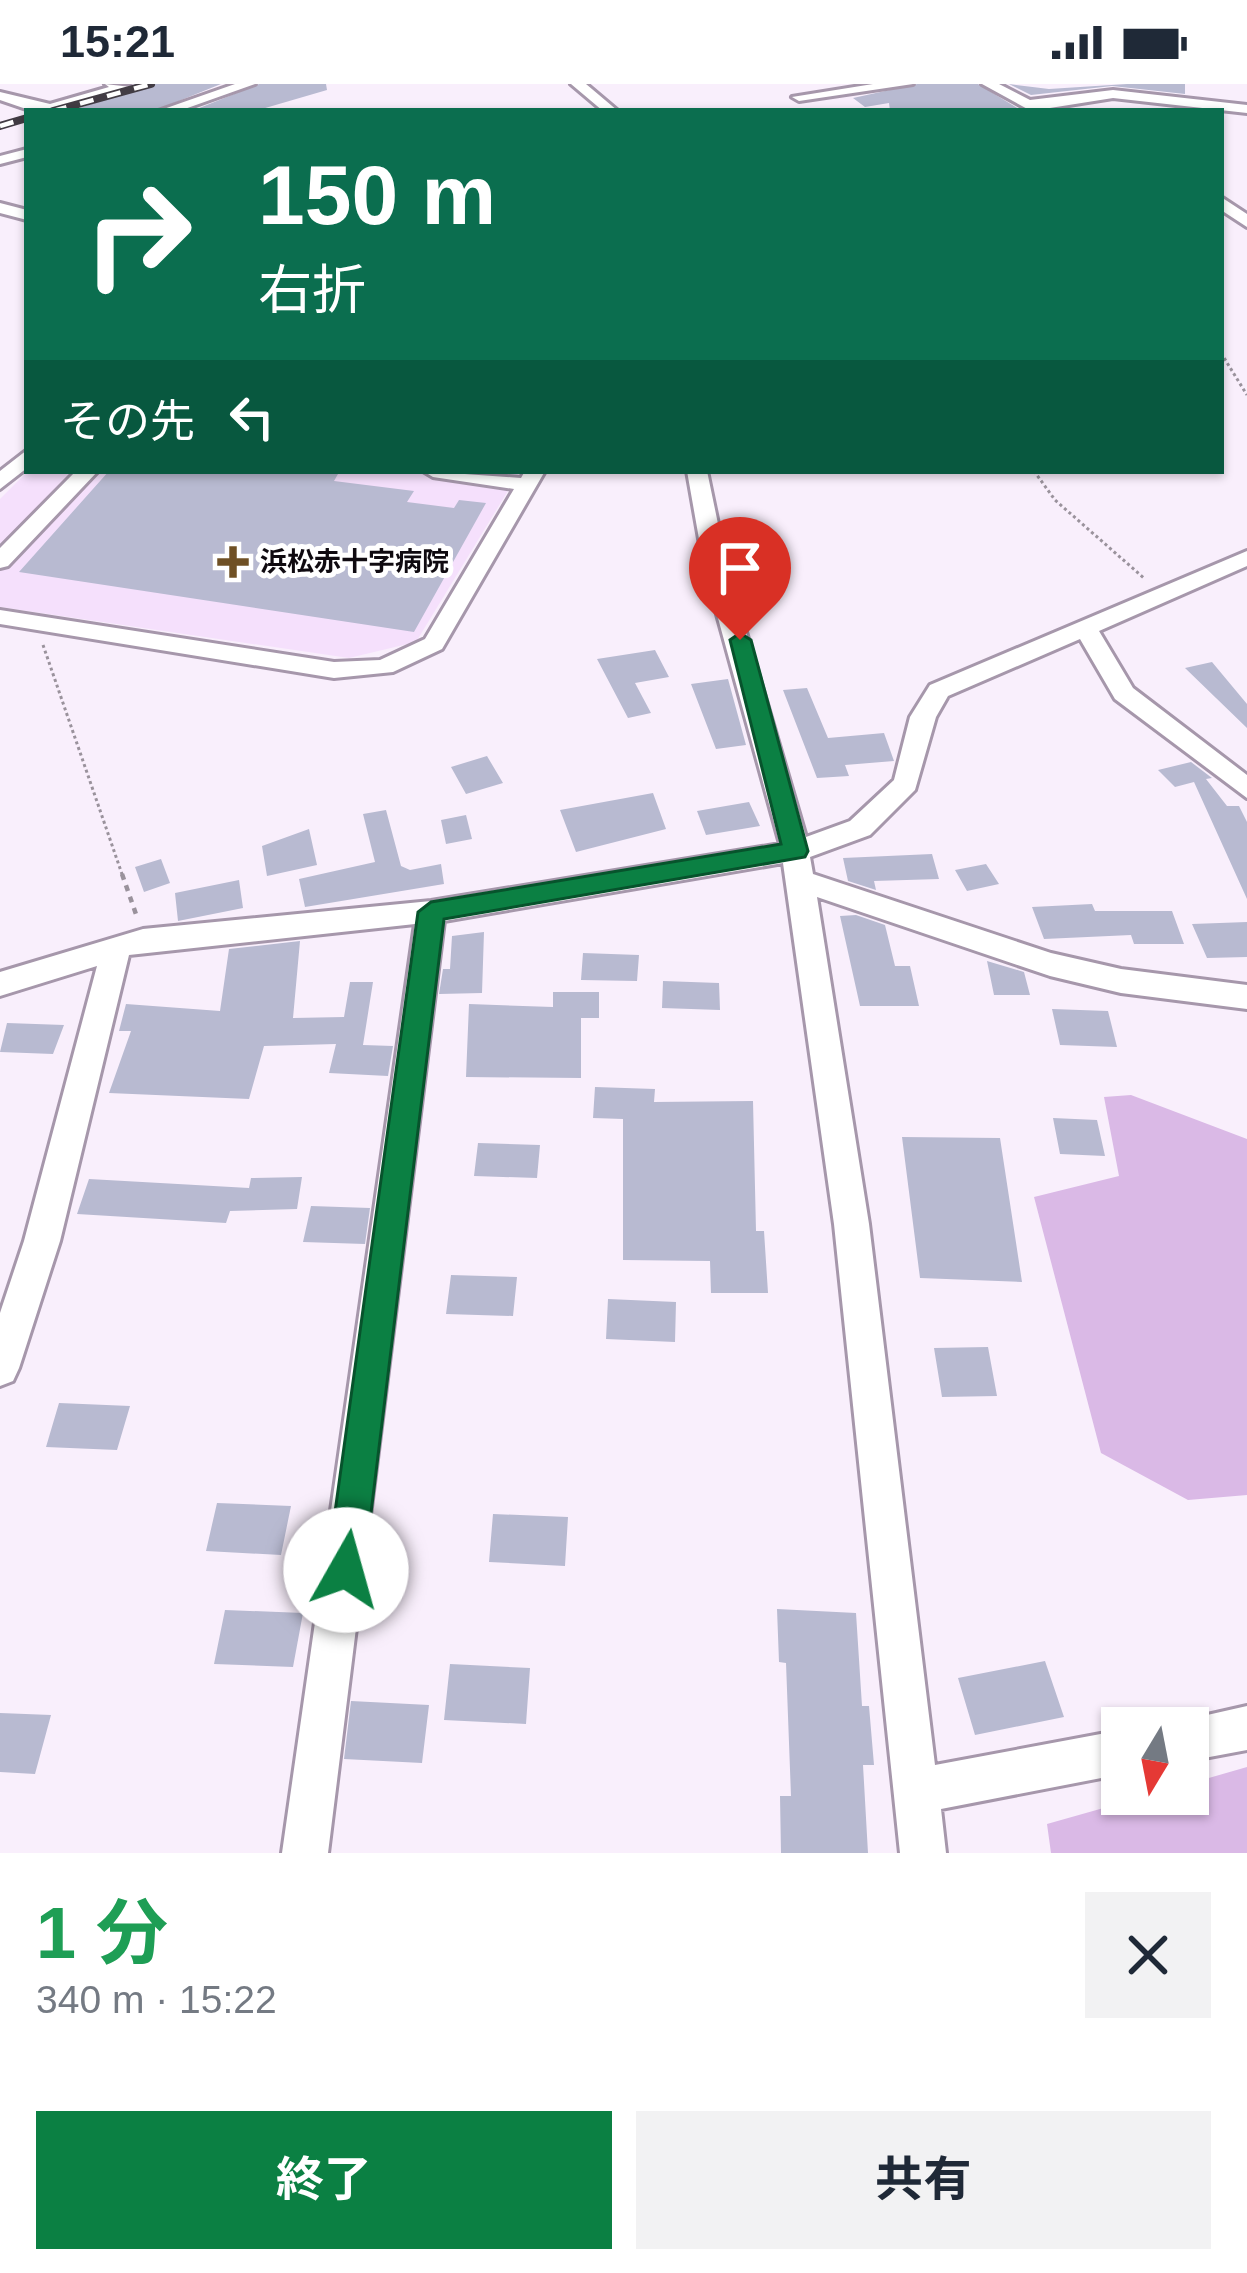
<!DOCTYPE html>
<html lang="ja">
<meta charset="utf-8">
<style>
body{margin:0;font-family:Helvetica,"Noto Sans JP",sans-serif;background:#f2f2f3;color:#1f2937;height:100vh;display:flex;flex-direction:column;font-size:45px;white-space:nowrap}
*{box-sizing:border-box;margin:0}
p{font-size:39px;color:#747a83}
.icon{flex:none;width:66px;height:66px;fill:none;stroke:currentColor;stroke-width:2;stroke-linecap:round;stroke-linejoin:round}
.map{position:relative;height:1769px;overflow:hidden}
.panel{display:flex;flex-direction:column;background:#fff;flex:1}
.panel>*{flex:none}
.banner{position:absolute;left:24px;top:24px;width:1200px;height:366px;border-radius:0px;box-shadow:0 3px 9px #0004;background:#0b6e4f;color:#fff;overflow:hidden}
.needle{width:78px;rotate:190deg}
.controls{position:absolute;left:1101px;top:1623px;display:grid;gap:24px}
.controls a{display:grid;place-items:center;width:108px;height:108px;border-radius:0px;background:#fff;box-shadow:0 3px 9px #0004;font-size:60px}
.pin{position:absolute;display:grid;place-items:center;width:102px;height:102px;color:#fff;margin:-123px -51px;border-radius:50% 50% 50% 0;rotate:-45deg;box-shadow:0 0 12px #0007}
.pin .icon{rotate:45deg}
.me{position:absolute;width:132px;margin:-66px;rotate:7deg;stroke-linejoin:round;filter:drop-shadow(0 0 9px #0008)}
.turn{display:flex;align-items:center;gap:42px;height:252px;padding:0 36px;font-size:54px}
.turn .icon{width:156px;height:156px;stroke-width:2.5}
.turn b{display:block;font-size:84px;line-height:102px}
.then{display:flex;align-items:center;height:114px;padding:0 36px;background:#0003;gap:24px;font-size:45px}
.round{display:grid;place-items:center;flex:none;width:126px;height:126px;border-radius:0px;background:#f2f2f3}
.summary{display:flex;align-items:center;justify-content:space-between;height:204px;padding:0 36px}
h1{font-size:72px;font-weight:700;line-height:90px;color:#1e9e55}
.cta{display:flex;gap:24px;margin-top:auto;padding:24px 36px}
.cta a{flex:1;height:138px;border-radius:0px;background:#0b8043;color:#fff;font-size:48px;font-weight:700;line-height:138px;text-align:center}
.cta a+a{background:#f2f2f3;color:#1f2937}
.status{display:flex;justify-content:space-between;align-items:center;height:84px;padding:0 60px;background:#fff;direction:ltr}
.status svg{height:33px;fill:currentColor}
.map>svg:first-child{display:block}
</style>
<div class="status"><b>15:21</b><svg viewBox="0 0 49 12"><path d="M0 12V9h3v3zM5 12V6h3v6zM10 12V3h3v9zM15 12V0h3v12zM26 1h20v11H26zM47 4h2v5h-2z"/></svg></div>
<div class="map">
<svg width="1247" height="1769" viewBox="0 0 1247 1769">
<rect width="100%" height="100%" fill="#f9effc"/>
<!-- built -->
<path fill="#f5e0fc" d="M28 387H520L416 558 349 574 0 523V415Z"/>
<!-- green -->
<path fill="#dab9e6" d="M1131 1011 1247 1055V1411L1188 1416 1101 1369 1034 1113 1119 1092 1104 1013Z
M1247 1683V1769H1051L1047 1740 1153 1710H1188V1700Z"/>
<!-- building -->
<path fill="#b8bad1" d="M134 0H221L154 27H70L132 7Z
M259 0H326L327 6 255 27H192Z
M917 0H978L1022 27H890L889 19 865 23 853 14Z
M1009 0 1049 5 1127 0H1185V10L1112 2 1031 11Z
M109 387H319L338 390 334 397 414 407 407 418 454 424 459 416 486 419 414 548 19 488Z
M655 566 669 593 635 599 651 629 628 634 597 575Z
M1212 578 1247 620V644L1185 584Z
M728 595 746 661 716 665 691 600Z
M807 604 828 654 884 649 894 677 845 681 849 692 817 694 783 606Z
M487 672 503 699 466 710 451 683Z
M1191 678 1212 694 1206 695 1227 722H1239L1247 738V815L1194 698 1175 703 1158 686Z
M653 709 666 745 576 768 560 726Z
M749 718 760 742 706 751 697 727Z
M386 726 401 782 410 786 441 780 444 800 305 823 299 795 375 778 363 730Z
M466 731 472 755 446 760 441 736Z
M309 745 317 781 267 792 262 762Z
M932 770 939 795 874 797 876 806 848 797 843 774Z
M161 775 170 799 144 808 135 783Z
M986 780 999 800 967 807 955 786Z
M239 796 243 824 178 837 175 809Z
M1092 820 1095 827H1172L1184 860H1134L1131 851 1044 855 1032 823Z
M856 831 885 841 895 882H910L919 922H860L840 832Z
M1247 838V873L1207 874 1192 840Z
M484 848 482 909 439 910 443 885H450L452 852Z
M300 857 293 934 344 933 350 898H373L363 961 393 962 388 992 329 989 336 960 264 962 249 1015 109 1009 131 947H119L126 920 220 927 229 865Z
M583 869 639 871 637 897 581 896Z
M987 877 1024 888 1030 911H994Z
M663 897 719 899 720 926 662 924Z
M553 908H599V934H581V994L466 993 469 920 553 923Z
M1052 925 1108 927 1117 963 1060 961Z
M7 939 64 941 53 970 0 968Z
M595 1003 655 1005 654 1018 753 1017 756 1147H764L768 1209H711L710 1177 623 1176V1035L593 1034Z
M1053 1034 1097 1036 1105 1072 1060 1070Z
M902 1053 1000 1054 1022 1198 920 1194Z
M478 1059 540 1061 537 1094 474 1092Z
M302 1093 297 1125 230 1127 226 1139 77 1130 89 1095 249 1104 251 1094Z
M311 1122 370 1124 365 1160 303 1158Z
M451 1191 517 1193 513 1232 446 1230Z
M608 1215 676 1218 675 1258 606 1255Z
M988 1263 997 1312 942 1313 934 1264Z
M59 1319 130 1322 117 1366 46 1363Z
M217 1419 291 1422 281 1471 206 1467Z
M493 1430 568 1433 565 1482 489 1478Z
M777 1525 856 1529 862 1622H869L874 1681H863L868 1769H781L780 1712H791L786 1579 779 1578Z
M225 1526 303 1529 293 1583 214 1580Z
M1045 1577 1064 1633 975 1651 958 1594Z
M450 1580 530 1584 526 1640 444 1636Z
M351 1617 429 1621 422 1679 344 1675Z
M0 1629 51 1631 35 1690 0 1688Z"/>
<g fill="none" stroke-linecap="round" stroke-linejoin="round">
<!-- minor casing -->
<g stroke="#a697ab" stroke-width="6">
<path id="minor" d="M105 0 131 3 55 27H32L0 16V8L50 20 109 3Z
M235 0H255L179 27H158Z
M571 0H586L618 27H603Z
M873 0H913L799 17 792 13Z
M982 0H999L1030 16 1113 6 1247 21V29L1113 14 1031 27Z
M27 65V73L0 80V72Z
M1221 113 1247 130V143L1221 126Z
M0 119 27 126V136L0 129Z
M27 366V384L0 405V387Z
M76 387H98L8 482 0 484V464Z
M423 387 521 394 525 387H545L442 565 393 588 334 594 0 540V526L334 578 380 576 425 555 514 405 433 393Z
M687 387H707L727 483 806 753 850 737 894 696 910 633 930 601 1247 467V482L1099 547 1133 604 1247 691V714L1115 615 1080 555 948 612 936 633 915 706 870 751 810 773 813 790 1051 869 1121 885 1247 901V925L1121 909 1050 892 817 813 869 1140 935 1681 1122 1646V1690L941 1725 946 1769H900L834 1140 783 779 444 837 328 1769H282L415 840 129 871 60 1157 19 1284 13 1297 0 1302V1229L24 1157 97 882 0 912V888L143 845 431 817 780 760 704 483Z
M1247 1622V1666L1188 1677V1644H1170L1172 1639Z"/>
</g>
<!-- path-far1 -->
<path stroke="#9a929c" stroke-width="3" stroke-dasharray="3 3" stroke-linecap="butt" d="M1221 269 1247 311
M1034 387 1055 416 1145 495
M43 561 123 793"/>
<!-- path -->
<path stroke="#9a929c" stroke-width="4.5" stroke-dasharray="6 6" stroke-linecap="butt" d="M122 790 137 833"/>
<!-- minor -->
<use href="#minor" fill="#fff" fill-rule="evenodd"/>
<!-- rail casing -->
<g stroke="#423c44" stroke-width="8">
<path id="rail" d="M53 27 151 0
M0 42 27 34"/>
</g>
<!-- rail -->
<use href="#rail" stroke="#fff" stroke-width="4.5" stroke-dasharray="14" stroke-linecap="butt"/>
</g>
<!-- route -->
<path fill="#0b8043" stroke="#07532c" stroke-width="3" d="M740 549 751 556 808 767 805 773 444 835 364 1486 359 1500 346 1505 332 1500 327 1486 418 828 431 818 781 760 730 556Z"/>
<!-- markers -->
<path fill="#6f5025" stroke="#fff" stroke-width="4.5" d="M227 460h12v12h12v12h-12v12h-12v-12h-12v-12h12z"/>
<g text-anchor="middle" stroke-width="10" stroke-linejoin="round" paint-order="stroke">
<!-- far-poi labels -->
<g font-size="27" font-weight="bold" fill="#0f0a10" stroke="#fff" text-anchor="start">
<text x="260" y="487">浜松赤十字病院</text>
</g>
</g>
</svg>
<div class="controls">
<a><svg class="needle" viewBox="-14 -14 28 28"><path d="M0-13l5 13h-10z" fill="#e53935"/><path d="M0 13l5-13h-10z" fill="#747a83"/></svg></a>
</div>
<div class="pin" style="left:740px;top:556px;background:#d93025"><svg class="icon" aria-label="arrive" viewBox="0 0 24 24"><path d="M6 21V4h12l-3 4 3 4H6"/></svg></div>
<svg class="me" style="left:346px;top:1486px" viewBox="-20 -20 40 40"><circle r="19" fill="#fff"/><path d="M0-13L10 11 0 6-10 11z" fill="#0b8043"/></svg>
<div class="banner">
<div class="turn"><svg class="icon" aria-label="right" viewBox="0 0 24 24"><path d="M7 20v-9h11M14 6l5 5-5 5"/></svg><div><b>150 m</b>右折</div></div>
<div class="then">その先<svg class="icon" aria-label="left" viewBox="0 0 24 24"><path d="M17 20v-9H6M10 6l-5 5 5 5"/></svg></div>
</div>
</div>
<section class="panel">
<div class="summary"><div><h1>1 分</h1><p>340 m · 15:22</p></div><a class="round"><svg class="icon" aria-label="close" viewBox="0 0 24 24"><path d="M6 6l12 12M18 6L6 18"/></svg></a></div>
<div class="cta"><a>終了</a><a>共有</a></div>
</section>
